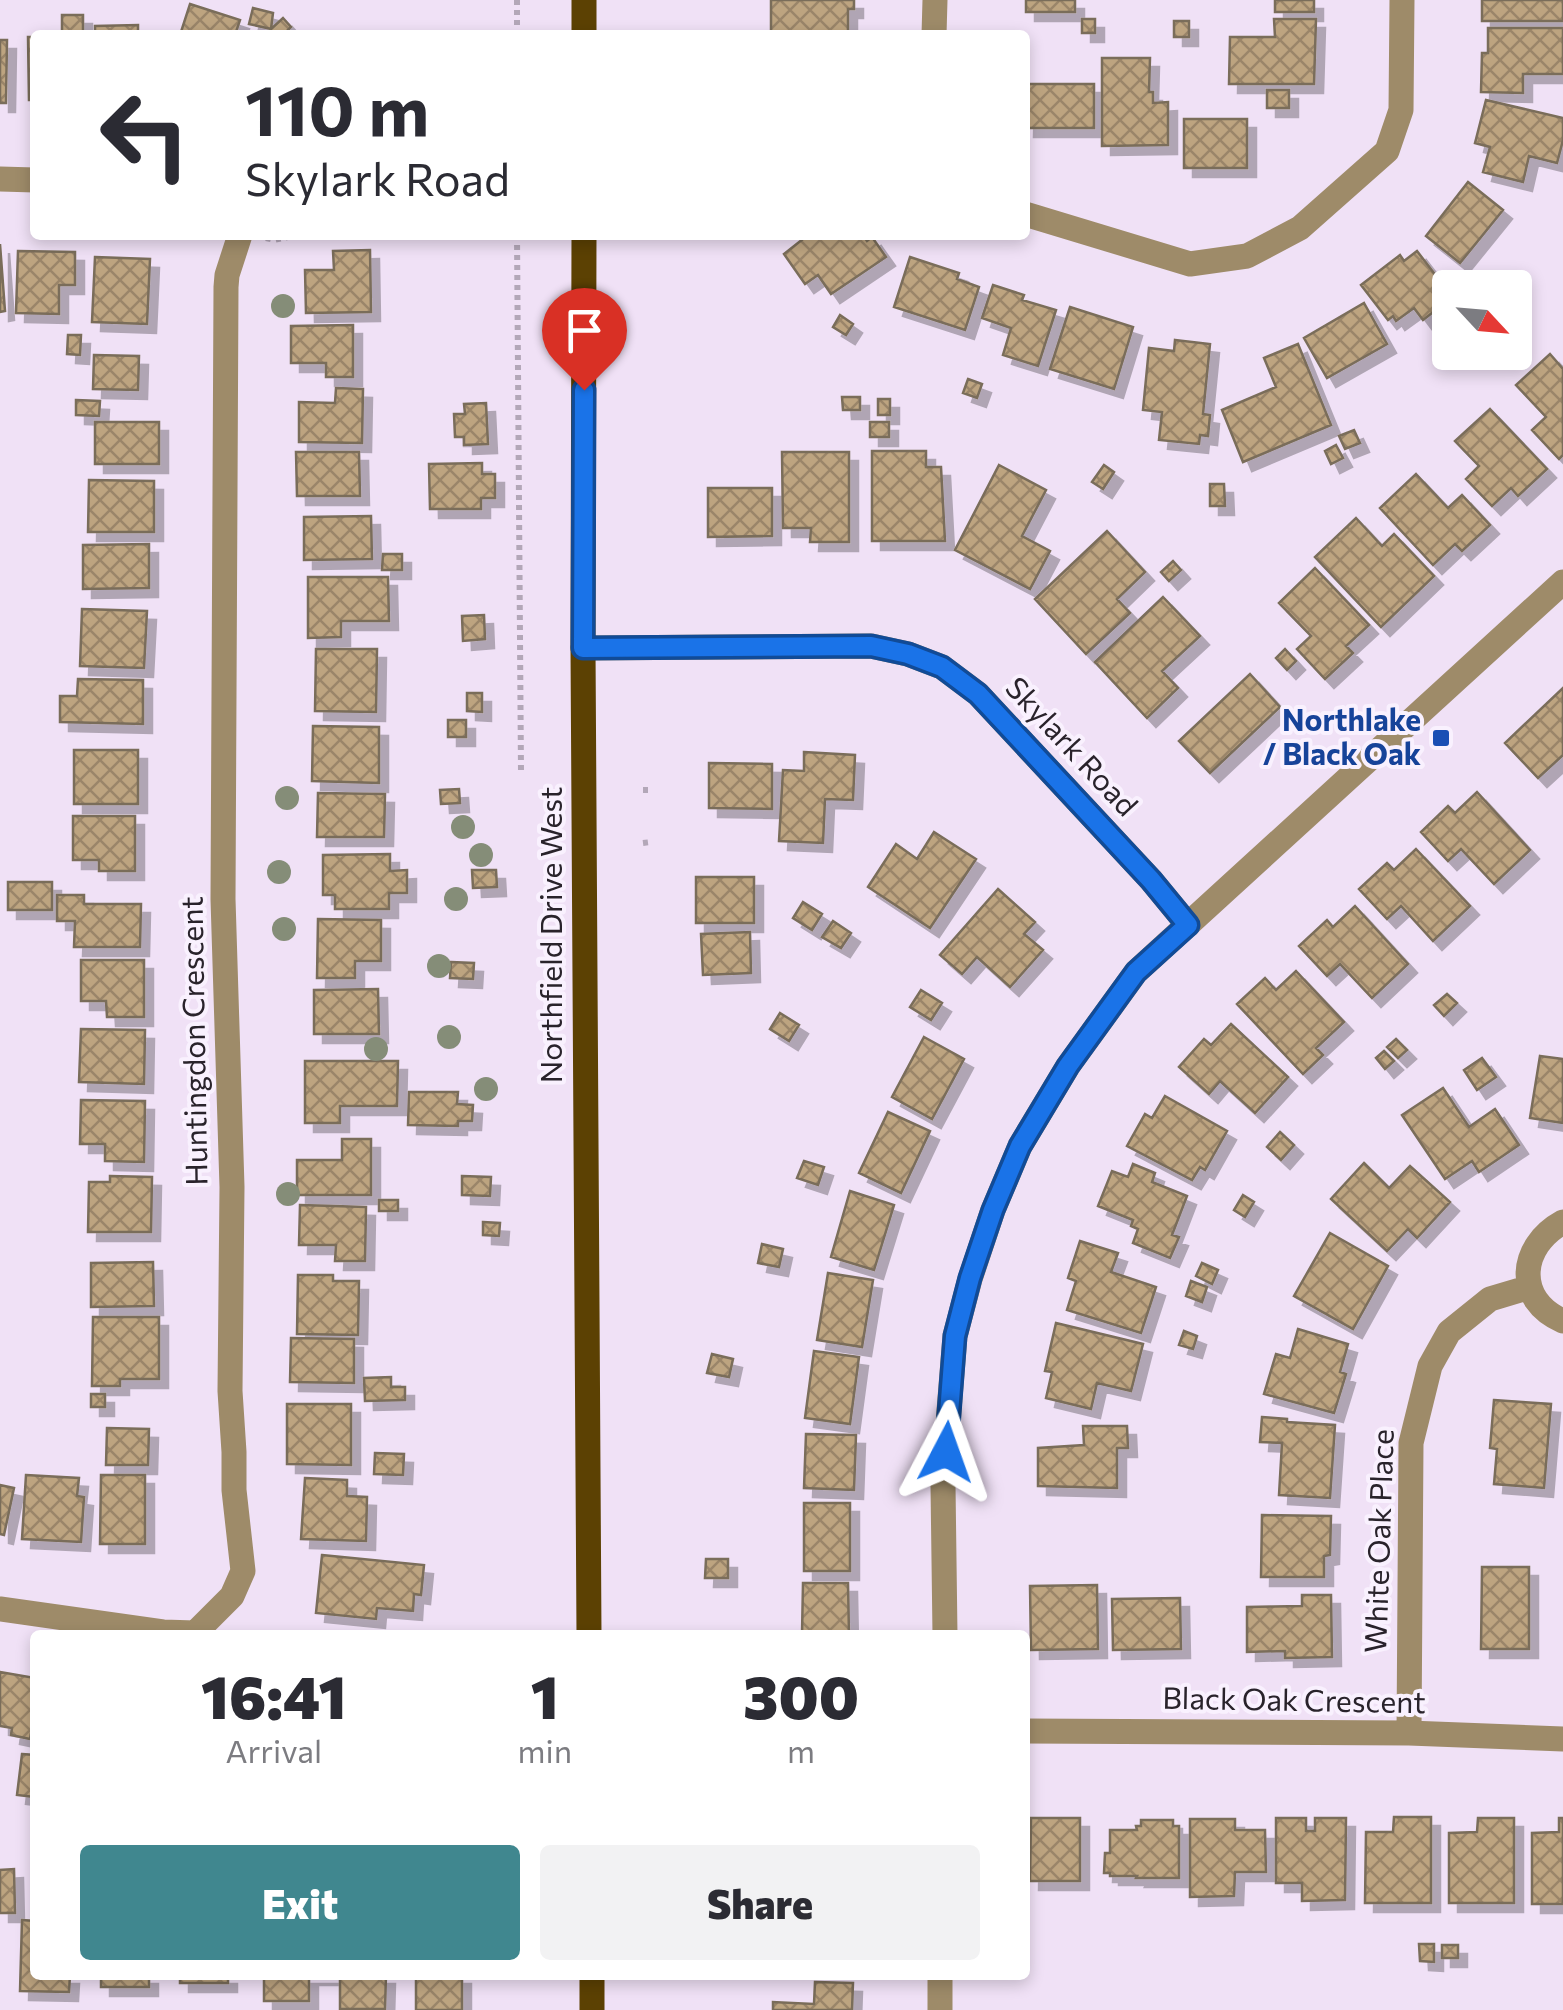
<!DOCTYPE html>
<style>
body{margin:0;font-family:Commissioner,sans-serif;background:#f2f2f3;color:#2b2b33;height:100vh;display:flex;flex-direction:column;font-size:38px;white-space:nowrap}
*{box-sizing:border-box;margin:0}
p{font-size:32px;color:#7c7c81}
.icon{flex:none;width:55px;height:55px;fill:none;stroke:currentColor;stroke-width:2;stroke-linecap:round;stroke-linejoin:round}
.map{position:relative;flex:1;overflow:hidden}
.details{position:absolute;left:30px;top:1630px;width:1000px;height:350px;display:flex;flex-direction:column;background:#fff;border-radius:10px;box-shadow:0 5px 15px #0003}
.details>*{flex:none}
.guide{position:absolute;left:30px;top:30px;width:1000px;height:210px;border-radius:10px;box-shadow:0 5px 15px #0003;background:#fff;color:#2b2b33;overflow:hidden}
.needle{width:65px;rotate:116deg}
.tools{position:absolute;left:1432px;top:270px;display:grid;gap:20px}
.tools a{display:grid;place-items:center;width:100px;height:100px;border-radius:10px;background:#fff;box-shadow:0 5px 15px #0003;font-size:50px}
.pin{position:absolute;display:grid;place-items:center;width:85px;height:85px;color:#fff;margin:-102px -42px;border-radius:50% 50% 50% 0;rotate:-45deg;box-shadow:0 0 10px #0007}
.pin .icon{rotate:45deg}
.me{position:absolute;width:110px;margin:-55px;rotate:4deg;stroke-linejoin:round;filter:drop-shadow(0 0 8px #0008)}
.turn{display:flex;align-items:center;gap:35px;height:210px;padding:0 50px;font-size:45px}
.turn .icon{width:130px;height:130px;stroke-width:2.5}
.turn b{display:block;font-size:70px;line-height:85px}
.eta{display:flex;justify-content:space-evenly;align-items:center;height:170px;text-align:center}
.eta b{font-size:60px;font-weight:800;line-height:70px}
.button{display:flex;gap:20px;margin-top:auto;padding:20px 50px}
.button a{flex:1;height:115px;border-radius:10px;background:#40878f;color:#fff;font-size:40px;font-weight:800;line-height:115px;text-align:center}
.button a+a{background:#f2f2f3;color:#2b2b33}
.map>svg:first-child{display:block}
</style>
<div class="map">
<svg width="1563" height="2010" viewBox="0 0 1563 2010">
<defs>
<pattern id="building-cross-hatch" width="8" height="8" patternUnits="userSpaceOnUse" patternTransform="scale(2.5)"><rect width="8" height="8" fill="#bda480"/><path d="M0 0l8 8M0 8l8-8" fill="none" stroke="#9a8569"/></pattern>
<filter id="shadow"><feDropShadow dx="9" dy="9" stdDeviation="0" flood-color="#0004"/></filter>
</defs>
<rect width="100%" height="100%" fill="#f0e1f6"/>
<!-- building -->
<path fill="url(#building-cross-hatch)" stroke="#7a6d5a" stroke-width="2.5" filter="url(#shadow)" d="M771 0H854V9H848V34H771Z
M1026 0H1075V12H1026Z
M1275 0H1314V12H1275Z
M1482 0H1563V21H1482Z
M190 4 240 20 235 35H180Z
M253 8 273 13 271 29 249 24Z
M62 15H83V35H62Z
M283 18 291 27 283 35H277L271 29Z
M1082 19H1095V33H1082Z
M1274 19H1316L1314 84H1229L1230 37H1275Z
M1174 21H1189V37H1174Z
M138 25V35H95V26Z
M1488 28H1563V74H1523V93L1481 92 1482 53H1488Z
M28 37H35V100H29Z
M0 40H7L6 103H0Z
M1102 58H1150L1149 92H1153V103L1168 102V145L1102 146Z
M1026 84H1094V128H1025Z
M1267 90H1289V108H1267Z
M1486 100 1563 118V140L1557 163 1529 156 1523 182 1483 172 1490 147 1475 143Z
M1184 119H1247V168H1184Z
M1468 182 1503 210 1460 263 1426 236Z
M808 235H863L867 241 872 237 886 257 831 294 818 275 805 284 784 254Z
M0 244 5 311 0 312Z
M370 250 371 312 306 313 305 270H334L333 251Z
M18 251 75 252V285H59V314L16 313Z
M1417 251 1450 294V299L1423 320 1414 308 1396 321 1393 316 1388 320 1361 285 1400 255 1404 261Z
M95 257 150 259 147 324 92 322Z
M910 257 959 273 957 279 979 287 965 330 894 307Z
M993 285 1024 295 1022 300 1056 310 1038 366 1003 355 1011 328 982 318Z
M1364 303 1387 344 1327 378 1304 338Z
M1070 307 1133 327 1114 389 1050 369Z
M840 315 853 324 846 335 833 327Z
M353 325V377H326V363H291V326Z
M68 335H81L80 355 67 354Z
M1175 340 1210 344 1203 414 1210 415 1208 436 1200 435 1199 444 1159 440 1162 412 1143 410 1149 348 1174 351Z
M1298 344 1331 425 1243 462 1222 410 1276 387 1264 358Z
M1550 354 1563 369V455L1559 459 1532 430 1546 417 1516 385Z
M94 355 139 356 138 390 93 389Z
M968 379 982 384 977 398 963 393Z
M336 388 363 389 362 443 299 442V402L335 403Z
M842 397H860V410H843Z
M878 399H890V415H878Z
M76 400 100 401 99 416 76 415Z
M486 403 488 444 464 445V437H455L454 414H465L464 404Z
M1490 409 1547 469 1518 496 1511 488 1492 506 1466 479 1479 466 1455 441Z
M95 422H159V464H95Z
M870 422H889V437H870Z
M1354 430 1360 443 1345 449 1339 436Z
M1336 445 1343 458 1331 464 1325 451Z
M872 451H926V467H941L945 541H872Z
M296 452H359L360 496H297Z
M782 452H849V542H810L811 528H783Z
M482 463V474H495V498H481V509H430L429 464Z
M999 465 1046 490 1022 536 1050 551 1030 589 955 550Z
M1104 465 1114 472 1103 489 1092 482Z
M1416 474 1448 508 1462 495 1490 525 1462 551 1455 544 1433 565 1380 508Z
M89 480 154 481V532H88Z
M1210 484H1224L1225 506H1210Z
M708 488H772V536L708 537Z
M371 516 372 559 304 560V517Z
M1356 518 1382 546 1394 534 1434 576 1381 627 1315 557Z
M1107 531 1145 572 1117 599 1130 613 1086 654 1035 599Z
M149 544V588L83 589V545Z
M383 554H402V570H382Z
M1173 561 1181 570 1169 581 1161 572Z
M1315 568 1369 625 1346 646 1353 653 1325 679 1297 649 1311 636 1279 603Z
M308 577H388L389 621H341V637L308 638Z
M1163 597 1200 636 1162 671 1178 688 1147 718 1095 662Z
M82 609 147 611 144 668 80 666Z
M484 615 485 639 463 641 462 616Z
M316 649H377L376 712 315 711Z
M1285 649 1296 661 1287 670 1276 658Z
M1250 674 1280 707 1210 773 1179 741Z
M78 679 143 680V724L60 722V696H77Z
M1563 688V755L1538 778 1505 743Z
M467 693H482V712L467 711Z
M448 720H466V737H448Z
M313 726 379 727V783L312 781Z
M74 750H138V804H74Z
M804 752 855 755 853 800 825 799 823 843 779 841 783 770 804 771Z
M709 763 772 764V809L709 808Z
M459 789 460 803 441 804 440 790Z
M1477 792 1530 850 1494 884 1461 849 1448 861 1421 832 1448 806 1455 813Z
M318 793 385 794 384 837H317Z
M73 816H135V871H99V860H73Z
M934 832 976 859 930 928 868 887 896 844 917 859Z
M1416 849 1470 906 1433 941 1401 906 1387 919 1359 889 1387 863 1394 870Z
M390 854V871L407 870V893H389V909H335V895H323V855Z
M472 870H496L497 887 473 888Z
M696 877H754V923H696Z
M8 882H52V910H8Z
M998 889 1035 922 1024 934 1043 950 1010 987 977 957 962 974 940 955Z
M57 895H84V904H141L140 947H74L75 921H57Z
M803 902 822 914 812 930 793 918Z
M1355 906 1408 964 1372 998 1340 964 1327 976 1299 946 1327 920 1333 927Z
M318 919 381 920V961H355V978H317Z
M833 921 851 933 841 948 822 937Z
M750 932 751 973 703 975 701 934Z
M81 960H144V1017H107L106 1001H81Z
M451 962 474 963 473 979 450 978Z
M1296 971 1344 1022 1316 1048 1323 1055 1303 1074 1237 1004 1265 978 1276 990Z
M378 989 379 1034H314V990Z
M921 990 942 1003 931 1020 910 1007Z
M1447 994 1457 1003 1444 1016 1434 1005Z
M780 1013 799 1025 789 1041 770 1029Z
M1231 1024 1288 1077 1255 1113 1220 1081 1209 1094 1179 1067 1204 1039 1211 1045Z
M81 1029 145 1030 144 1084 79 1082Z
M924 1037 964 1059 932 1119 892 1097Z
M1396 1039 1407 1050 1398 1058 1387 1047Z
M1384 1051 1394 1061 1385 1069 1376 1058Z
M1540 1056 1563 1059V1123L1530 1118Z
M1482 1058 1496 1077 1477 1090 1464 1070Z
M305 1061H398L397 1106H340V1123H305Z
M1443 1088 1469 1127 1495 1109 1519 1145 1479 1172 1472 1161 1445 1179 1402 1115Z
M409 1092H458L457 1104 473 1105 472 1121H458V1126L408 1125Z
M1165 1096 1227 1131 1205 1170 1200 1167 1192 1180 1127 1146 1145 1114 1152 1118Z
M81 1100 145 1101 144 1162 105 1161V1144H80Z
M888 1112 930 1131 901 1193 859 1173Z
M1280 1132 1294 1145 1281 1160 1267 1147Z
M342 1139H371V1195H297V1160H342Z
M804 1161 824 1167 818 1185 797 1178Z
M1364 1163 1389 1188 1410 1166 1450 1202 1417 1238 1408 1229 1387 1251 1331 1199Z
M1133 1164 1155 1173 1152 1182 1187 1196 1172 1235 1179 1237 1170 1258 1133 1243 1138 1229 1131 1226 1133 1220 1098 1206 1112 1171 1128 1177Z
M110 1176 152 1177 151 1232H88L89 1182H110Z
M462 1176 491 1177 490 1196 462 1195Z
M850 1191 894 1205 874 1270 831 1257Z
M1243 1195 1254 1202 1245 1217 1234 1210Z
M379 1200H398V1211H379Z
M300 1205 366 1207 365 1261H335L336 1245H299Z
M483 1222 500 1223 499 1236 483 1235Z
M1330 1233 1388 1266 1353 1329 1294 1296Z
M1080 1241 1118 1253 1111 1272 1156 1287 1141 1333 1067 1310 1076 1281 1068 1278Z
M762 1244 783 1249 779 1267 758 1263Z
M153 1262 154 1306 91 1307V1263Z
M1202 1263 1218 1270 1212 1284 1196 1276Z
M828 1273 873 1280 862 1347 817 1340Z
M298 1275H333V1281H359L358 1335 297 1334Z
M1191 1281 1207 1287 1202 1302 1186 1296Z
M93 1317H159V1379H120V1386H92Z
M1056 1323 1143 1344 1131 1391 1097 1383 1091 1409 1046 1398 1052 1372 1045 1371Z
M1298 1329 1348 1344 1340 1372 1346 1374 1334 1413 1264 1394 1276 1354 1290 1358Z
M1184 1331 1197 1336 1193 1349 1179 1345Z
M291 1338 354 1339V1383L290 1382Z
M814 1351 859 1357 850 1424 805 1418Z
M712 1354 733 1359 729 1377 707 1373Z
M391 1377V1387H405V1400L365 1401 364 1378Z
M91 1394H105V1407H91Z
M1494 1400 1551 1404 1544 1488 1494 1484 1497 1449 1490 1448Z
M287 1404H351V1465L287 1464Z
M1262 1417 1287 1419V1422L1335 1425 1330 1498 1279 1495 1282 1443 1260 1442Z
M1083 1426H1127L1128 1448H1117V1488L1038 1486V1448L1084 1445Z
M107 1428 149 1429 148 1465H106Z
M806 1434 856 1435 854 1490 804 1488Z
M375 1453 404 1454 403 1475 374 1474Z
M26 1475 79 1478 77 1496 84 1497 81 1542 22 1539Z
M101 1475H145V1544H100Z
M305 1478 347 1480V1496L367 1497 366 1541 301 1539Z
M0 1485 14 1488 4 1535 0 1534Z
M804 1503H850V1571H804Z
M1262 1515 1331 1516 1330 1555 1324 1556V1577H1261Z
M322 1555 424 1565 421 1595 414 1594 413 1611 377 1608 376 1619 316 1613Z
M706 1559H728V1578H705Z
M1482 1567H1529V1649H1481Z
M803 1583H848L849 1635H802Z
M1097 1585 1098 1649 1031 1650 1030 1586Z
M1302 1595H1331L1332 1657 1285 1658V1651L1247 1652V1607L1302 1606Z
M1180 1598 1181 1649 1113 1650 1112 1599Z
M0 1672 35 1678V1710L30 1739 11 1735 12 1728 0 1726Z
M22 1754 35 1755V1797L17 1795Z
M1394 1817H1431V1903H1365L1366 1832H1393Z
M1031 1818H1080V1881H1030Z
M1276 1818H1306V1831H1315V1818H1346L1345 1900 1302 1901V1883H1276Z
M1478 1818H1514V1903H1449V1833L1477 1832Z
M1559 1818H1563V1904H1532V1833L1559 1832Z
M1190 1819H1235V1830H1265L1266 1872H1235L1234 1896 1190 1897Z
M1141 1820H1173V1826H1179V1878H1136L1137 1876H1110V1873H1104L1105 1853H1110V1830H1137L1136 1826H1141Z
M14 1869 15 1913H0V1870Z
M22 1920 35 1921V1975H70L69 1992 20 1991Z
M1419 1944H1434V1962L1420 1961Z
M1442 1945H1458V1958H1442Z
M101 1975H149V1987H101Z
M180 1975H228V1983H180Z
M264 1975H329V1976H309V2001H264Z
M340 1975H386L385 2009H340Z
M416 1975H462V2010H416Z
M815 1982 853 1983 852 2010H773V2002L814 2004Z"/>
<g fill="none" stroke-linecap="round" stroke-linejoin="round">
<!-- path -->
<path stroke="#b3a7b8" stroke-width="6" stroke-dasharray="5 5" stroke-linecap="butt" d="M517 35V0
M517 235 521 772
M266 238 274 240 297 235
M643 790H651
M643 843 651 842"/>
<!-- minor -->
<path stroke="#9e8b69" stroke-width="25" d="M934 35 935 0
M0 179 35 180
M1025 214 1190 264 1247 256 1300 228 1387 151 1401 110 1402 0
M583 648 871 646 908 654 942 667 978 694 1151 880 1188 925
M1563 1222C1519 1246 1514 1300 1563 1321
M0 1609 163 1632 195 1633 232 1596 243 1571 234 1490V1452L230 1391 232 1187 223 899 226 287 227 275 240 235
M945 1635 943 1485 955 1336 970 1279 993 1210 1020 1146 1068 1066 1136 972 1563 582
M1025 1731 1409 1733 1563 1739
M1409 1733 1411 1443 1430 1366 1449 1332 1490 1299 1530 1287
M940 2010V1975"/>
<!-- major -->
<path stroke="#5c4103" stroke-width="25" d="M584 35V0
M584 235 583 648 589 1635
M592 1975V2010"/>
</g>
<!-- trees -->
<g fill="#858d78">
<circle cx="283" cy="306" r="12"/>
<circle cx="287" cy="798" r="12"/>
<circle cx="463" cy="827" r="12"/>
<circle cx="481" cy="855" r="12"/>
<circle cx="279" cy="872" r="12"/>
<circle cx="456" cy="899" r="12"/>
<circle cx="284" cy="929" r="12"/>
<circle cx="439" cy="966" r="12"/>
<circle cx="449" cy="1037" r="12"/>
<circle cx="376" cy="1049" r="12"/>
<circle cx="486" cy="1089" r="12"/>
<circle cx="288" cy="1194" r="12"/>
</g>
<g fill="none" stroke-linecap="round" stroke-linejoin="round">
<!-- route casing -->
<g stroke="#114b97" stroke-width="25">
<path id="route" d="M584 390 583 648 871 646 908 654 942 667 978 694 1151 880 1188 925 1136 972 1128 983 1068 1066 1020 1146 993 1210 970 1278 955 1336 946 1452"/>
</g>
<!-- route -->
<use href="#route" stroke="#1a73e8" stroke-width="18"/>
</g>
<!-- markers -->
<rect fill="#1a4fb4" stroke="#f9f1fe" stroke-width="4" x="1431" y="728" width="20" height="20" rx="5"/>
<g text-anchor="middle" stroke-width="8" stroke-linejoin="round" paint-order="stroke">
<!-- transit labels -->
<g font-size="30" font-weight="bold" fill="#164399" stroke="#f9f1fe" text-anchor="end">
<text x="1421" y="731">Northlake<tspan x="1421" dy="34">/ Black Oak</tspan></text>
</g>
<!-- street labels -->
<g font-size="30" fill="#29232b" stroke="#f9f1fe">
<text transform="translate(1071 747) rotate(47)" y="10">Skylark Road</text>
<text transform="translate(552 935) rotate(-90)" y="10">Northfield Drive West</text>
<text transform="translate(195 1041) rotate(-91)" y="10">Huntingdon Crescent</text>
<text transform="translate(1380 1541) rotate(-88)" y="10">White Oak Place</text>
<text transform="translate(1294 1701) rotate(1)" y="10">Black Oak Crescent</text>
</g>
</g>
</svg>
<div class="tools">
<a><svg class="needle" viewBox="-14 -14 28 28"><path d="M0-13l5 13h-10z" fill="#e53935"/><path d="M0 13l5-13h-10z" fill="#7c7c81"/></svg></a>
</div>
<div class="pin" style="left:584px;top:390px;background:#d93025"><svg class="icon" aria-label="arrive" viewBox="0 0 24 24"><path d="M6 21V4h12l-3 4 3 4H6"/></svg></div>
<svg class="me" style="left:946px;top:1452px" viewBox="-20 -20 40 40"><path d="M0-17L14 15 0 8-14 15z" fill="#1a73e8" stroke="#fff" stroke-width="4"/></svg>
<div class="guide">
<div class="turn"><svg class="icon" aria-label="left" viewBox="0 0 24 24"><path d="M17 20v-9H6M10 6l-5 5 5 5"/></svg><div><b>110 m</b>Skylark Road</div></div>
</div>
<section class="details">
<div class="eta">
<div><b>16:41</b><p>Arrival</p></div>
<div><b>1</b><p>min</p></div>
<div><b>300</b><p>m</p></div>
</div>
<div class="button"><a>Exit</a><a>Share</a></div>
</section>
</div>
